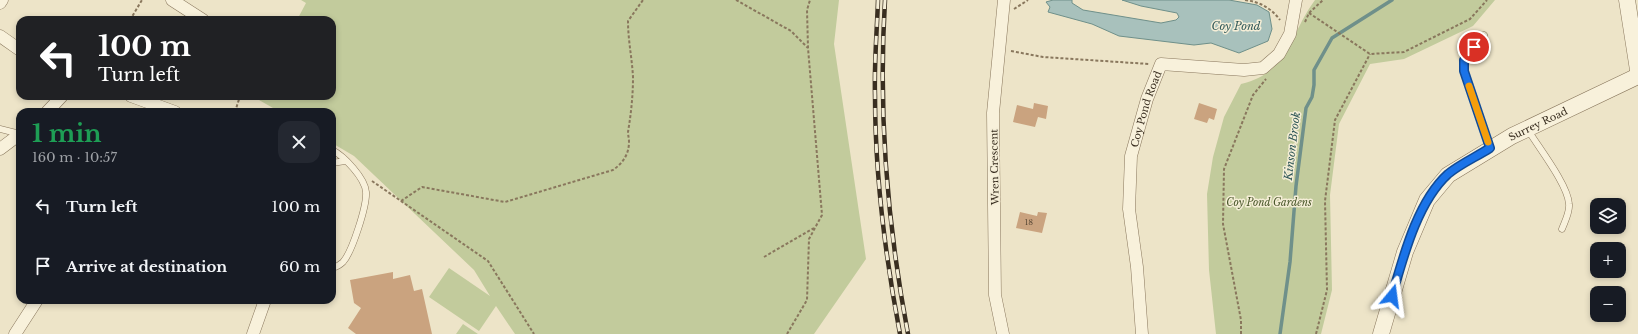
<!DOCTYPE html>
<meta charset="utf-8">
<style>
body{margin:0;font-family:"Libre Baskerville",serif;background:#242831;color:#f1f3f6;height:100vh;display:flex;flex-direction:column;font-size:15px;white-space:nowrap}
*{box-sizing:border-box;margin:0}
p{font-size:13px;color:#9ea1a6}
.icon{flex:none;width:22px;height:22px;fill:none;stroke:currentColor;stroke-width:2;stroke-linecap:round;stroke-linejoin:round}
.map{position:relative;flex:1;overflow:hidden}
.drawer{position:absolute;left:16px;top:108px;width:320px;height:196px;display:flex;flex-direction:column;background:#171b24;border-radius:12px;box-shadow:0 2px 6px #0003}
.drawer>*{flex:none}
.banner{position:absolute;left:16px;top:16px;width:320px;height:84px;border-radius:12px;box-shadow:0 2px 6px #0003;background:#202124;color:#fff;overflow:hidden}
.tools{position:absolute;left:1590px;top:198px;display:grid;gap:8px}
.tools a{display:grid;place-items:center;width:36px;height:36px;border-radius:8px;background:#171b24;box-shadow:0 2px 6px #0003;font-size:20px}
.pin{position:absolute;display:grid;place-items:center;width:34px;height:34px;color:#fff;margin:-17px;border:2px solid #fff;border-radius:50%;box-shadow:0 1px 4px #0007}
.me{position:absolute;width:44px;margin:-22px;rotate:16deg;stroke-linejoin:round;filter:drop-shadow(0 0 3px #0008)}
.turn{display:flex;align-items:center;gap:14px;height:84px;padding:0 16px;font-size:18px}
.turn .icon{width:52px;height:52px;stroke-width:2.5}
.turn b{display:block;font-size:28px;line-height:34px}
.round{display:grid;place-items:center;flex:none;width:42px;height:42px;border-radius:12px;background:#242831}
.headline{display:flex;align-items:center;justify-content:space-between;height:68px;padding:0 16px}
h1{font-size:24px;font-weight:800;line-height:30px;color:#1e9e55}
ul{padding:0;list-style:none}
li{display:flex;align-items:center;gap:12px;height:60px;padding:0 16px}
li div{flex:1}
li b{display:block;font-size:15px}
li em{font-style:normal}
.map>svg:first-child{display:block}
</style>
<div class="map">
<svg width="1638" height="334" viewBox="0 0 1638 334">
<rect width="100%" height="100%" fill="#ede4c8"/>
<!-- green -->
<path fill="#c2cb9c" d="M301 0H839L834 44 866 259 814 334H515L496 306 479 331 429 297 449 268 490 296 474 270 354 156 332 143V112H280L259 100 260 96H332V20H297L306 3Z
M1315 0H1495L1473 26 1404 59 1370 64 1339 124 1330 195 1332 290 1321 334H1216L1209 270 1207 194 1213 157 1224 117 1241 84C1290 72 1289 35 1315 0Z
M463 324 478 334H456Z"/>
<!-- water -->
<path fill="#a8c1bc" stroke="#6f908a" d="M1053 0H1072V3L1083 10 1161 23 1176 20 1179 17 1177 13 1141 6 1122 0H1229L1257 5 1269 12 1272 29 1268 41 1239 53 1211 43 1194 45 1119 36 1092 24 1048 12 1050 7 1046 2Z"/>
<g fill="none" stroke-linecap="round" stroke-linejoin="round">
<!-- stream -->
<path stroke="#6f908a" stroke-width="3.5" d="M1280 334 1290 262 1296 186 1306 108 1312 97 1314 85V70L1332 38 1392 0"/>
</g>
<!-- building -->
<path fill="#caa37f" d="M1034 103 1048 106 1046 119 1038 117 1035 127 1013 122 1017 105 1033 109Z
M1199 103 1217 109 1214 120 1209 118 1207 123 1194 119Z
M1020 212 1037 216 1038 212 1047 213 1042 233 1016 228Z
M393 272V279L410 275 414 291 422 289 432 334H356L348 328 361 308 354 303 350 280Z"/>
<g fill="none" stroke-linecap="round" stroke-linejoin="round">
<!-- service casing -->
<g stroke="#89775d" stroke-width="7">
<path id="service" d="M1484 35 1464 60V71L1490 148
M0 129 20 134
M1528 130C1539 148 1568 185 1569 204 1570 212 1565 221 1562 229
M332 150C344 156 365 178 366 192 367 206 352 252 343 262 340 265 336 267 332 268
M332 163 345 161"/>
</g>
<!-- minor casing -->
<g stroke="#89775d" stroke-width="13">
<g id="minor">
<path d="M172 0 203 20"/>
<path d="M0 3 2 0"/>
<path d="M0 36 20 50"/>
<path d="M131 96 175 112"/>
<path d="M47 112 62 96"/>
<path d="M0 149 20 134"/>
<path d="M15 334 37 300"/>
<path d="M253 334 265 300"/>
<path d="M1003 334 995 295 993 113 1004 0"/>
<path id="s1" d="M1142 334 1137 267 1129 209 1131 156 1147 99 1161 64 1244 70 1263 68 1279 54 1290 34 1296 0"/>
</g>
</g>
<!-- tertiary casing -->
<g stroke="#89775d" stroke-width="17">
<g id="tertiary">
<path d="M1627 0 1638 70"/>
<path id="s2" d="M1381 334 1405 252 1427 200 1448 175 1512 136 1638 76"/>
</g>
</g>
<!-- path -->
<path stroke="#89775d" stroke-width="2" stroke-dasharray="3 2" stroke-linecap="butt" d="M736 0 791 31 808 48
M1245 0C1260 2 1271 8 1280 20
M1014 9 1028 0
M1309 13 1370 54 1404 52 1470 19 1487 0
M130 20 142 0
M1305 22 1309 13 1323 0
M1011 51 1043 57 1149 64
M235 112 240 96
M372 181 488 261 534 334
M401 201 422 187 505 202 613 170C623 163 629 154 629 142 629 138 628 135 628 132 631 114 633 96 633 77 632 58 628 40 628 21L643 0
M764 257 814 228
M787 334 807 300 809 239 822 215 808 48 807 10 810 0
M1241 334V320L1223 224 1224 169 1253 95 1266 79
M1316 334 1327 290 1325 201 1335 120 1370 54"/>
<!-- service -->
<use href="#service" stroke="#f8f1db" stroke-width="6"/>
<!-- minor -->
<use href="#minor" stroke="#f8f1db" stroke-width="12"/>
<!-- tertiary -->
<use href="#tertiary" stroke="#f8f1db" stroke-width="16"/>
<!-- rail casing -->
<g stroke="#392e20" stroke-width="4.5">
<path id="rail" d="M878 0C877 31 874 63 875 95 875 175 885 255 900 334
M885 0C878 113 887 223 908 334"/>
</g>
<!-- rail -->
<use href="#rail" stroke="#f5eed7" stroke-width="3" stroke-dasharray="9" stroke-linecap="butt"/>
</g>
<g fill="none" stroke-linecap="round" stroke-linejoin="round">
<!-- route casing -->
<g stroke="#114b97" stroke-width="10">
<path id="route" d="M1392 296C1403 258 1417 202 1448 174 1460 164 1476 157 1490 148L1464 71V60L1474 47"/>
</g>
<!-- route -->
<use href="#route" stroke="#1a73e8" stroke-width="7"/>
<!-- slow -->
<path stroke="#f59e0b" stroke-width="7" d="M1469 86 1488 142"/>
</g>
<g text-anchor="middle" stroke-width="3" stroke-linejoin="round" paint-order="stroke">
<!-- number labels -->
<g font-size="8" fill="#5d4b38">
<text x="1029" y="225">18</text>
</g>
<!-- street labels -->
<g font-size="10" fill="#392e20" stroke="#f5eed7">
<text dy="4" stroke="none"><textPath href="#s1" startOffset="228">Coy Pond Road</textPath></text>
<text dy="4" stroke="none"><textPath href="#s2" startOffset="278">Surrey Road</textPath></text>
<text transform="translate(994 167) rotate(-91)" y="4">Wren Crescent</text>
</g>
<!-- park labels -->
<g font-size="10" font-style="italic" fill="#475528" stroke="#f5eed7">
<text x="1269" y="206">Coy Pond Gardens</text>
</g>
<!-- water labels -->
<g font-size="11" font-style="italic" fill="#305858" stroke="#f5eed7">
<text x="1236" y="30">Coy Pond</text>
<text transform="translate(1292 146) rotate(-83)" y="4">Kinson Brook</text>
</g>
</g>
</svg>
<div class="tools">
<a><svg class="icon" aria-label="layers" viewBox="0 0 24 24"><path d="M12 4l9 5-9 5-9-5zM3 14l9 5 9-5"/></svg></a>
<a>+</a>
<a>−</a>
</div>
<div class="pin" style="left:1474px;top:47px;background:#d93025"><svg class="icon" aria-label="arrive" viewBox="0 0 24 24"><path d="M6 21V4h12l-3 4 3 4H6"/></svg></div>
<svg class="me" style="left:1392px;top:296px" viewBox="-20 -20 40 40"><path d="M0-17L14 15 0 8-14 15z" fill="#1a73e8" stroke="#fff" stroke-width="4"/></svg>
<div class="banner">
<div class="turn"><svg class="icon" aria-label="left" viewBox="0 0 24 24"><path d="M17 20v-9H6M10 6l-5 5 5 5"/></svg><div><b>100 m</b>Turn left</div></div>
</div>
<section class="drawer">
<div class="headline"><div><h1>1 min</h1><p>160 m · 10:57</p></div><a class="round"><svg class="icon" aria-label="close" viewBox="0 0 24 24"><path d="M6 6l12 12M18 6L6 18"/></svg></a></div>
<ul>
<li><svg class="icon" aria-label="left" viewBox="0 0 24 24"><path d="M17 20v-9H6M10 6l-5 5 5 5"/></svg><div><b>Turn left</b></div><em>100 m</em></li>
<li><svg class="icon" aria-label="arrive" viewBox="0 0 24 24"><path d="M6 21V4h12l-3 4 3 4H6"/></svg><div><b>Arrive at destination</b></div><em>60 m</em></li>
</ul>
</section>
</div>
